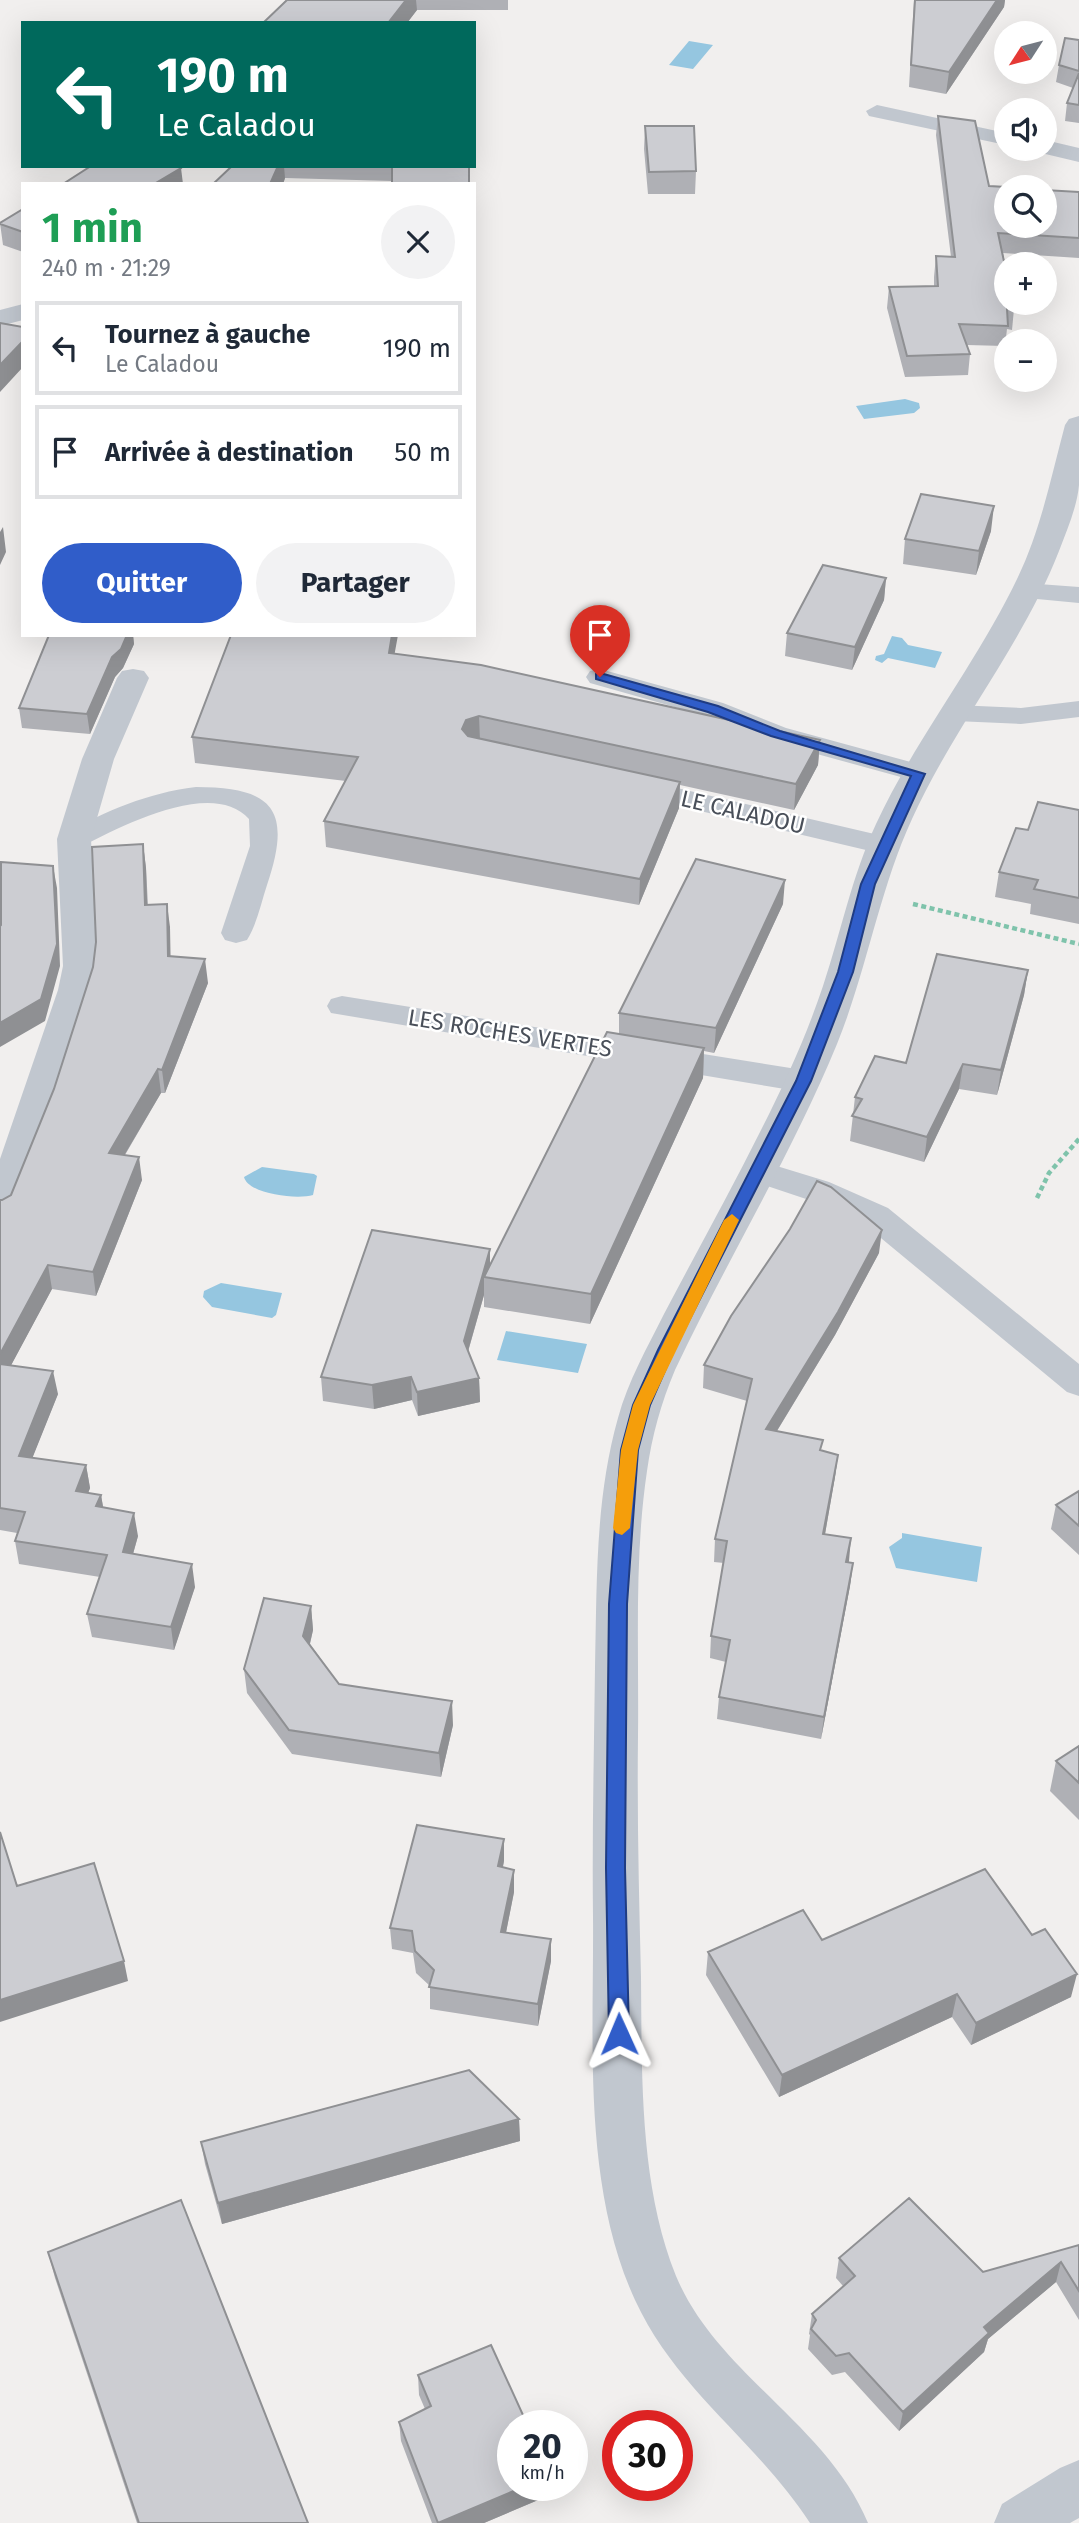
<!DOCTYPE html>
<html lang="fr">
<meta charset="utf-8">
<style>
body{margin:0;font-family:"Fira Sans",sans-serif;background:#f2f2f3;color:#1f2937;height:100vh;display:flex;flex-direction:column;font-size:26px;white-space:nowrap}
*{box-sizing:border-box;margin:0}
p{font-size:23px;color:#747a83}
.icon{flex:none;width:38px;height:38px;fill:none;stroke:currentColor;stroke-width:2;stroke-linecap:round;stroke-linejoin:round}
.map{position:relative;flex:1;overflow:hidden}
.details{position:absolute;left:21px;top:182px;width:455px;height:455px;display:flex;flex-direction:column;background:#fff;border-radius:0px;box-shadow:0 7px 28px #0002}
.details>*{flex:none}
.banner{position:absolute;left:21px;top:21px;width:455px;height:147px;border-radius:0px;box-shadow:0 7px 28px #0002;background:#00695c;color:#fff;overflow:hidden}
.needle{width:46px;rotate:234deg}
.tools{position:absolute;left:994px;top:21px;display:grid;gap:14px}
.tools a{display:grid;place-items:center;width:63px;height:63px;border-radius:50%;background:#fff;box-shadow:0 7px 28px #0002;font-size:35px}
.speed{position:absolute;left:497px;top:2410px;display:flex;gap:14px;font-size:35px;font-weight:700;text-align:center}
.speed>*{display:grid;place-content:center;width:91px;height:91px;border-radius:50%;background:#fff;box-shadow:0 7px 28px #0002;line-height:1}
.speed small{font-size:18px;font-weight:400}
.speed .limit{border:10px solid #d22;background:#fff;color:#111}
.pin{position:absolute;display:grid;place-items:center;width:60px;height:60px;color:#fff;margin:-72px -30px;border-radius:50% 50% 50% 0;rotate:-45deg;box-shadow:0 0 7px #0007}
.pin .icon{rotate:45deg}
.me{position:absolute;width:77px;margin:-38px;rotate:359deg;stroke-linejoin:round;filter:drop-shadow(0 0 5px #0008)}
.turn{display:flex;align-items:center;gap:24px;height:147px;padding:0 21px;font-size:32px}
.turn .icon{width:91px;height:91px;stroke-width:2.5}
.turn b{display:block;font-size:49px;line-height:60px}
.round{display:grid;place-items:center;flex:none;width:74px;height:74px;border-radius:37px;background:#f2f2f3}
.overview{display:flex;align-items:center;justify-content:space-between;height:119px;padding:0 21px}
h1{font-size:42px;font-weight:700;line-height:52px;color:#1e9e55}
.cta{display:flex;gap:14px;margin-top:auto;padding:14px 21px}
.cta a{flex:1;height:80px;border-radius:42px;background:#305dc9;color:#fff;font-size:28px;font-weight:700;line-height:80px;text-align:center}
.cta a+a{background:#f2f2f3;color:#1f2937}
ul{padding:0;list-style:none}
li{display:flex;align-items:center;gap:21px;height:94px;margin:0 14px 10px;padding:0 7px;border:4px solid #e0e1e3;border-radius:0px}
li div{flex:1}
li b{display:block;font-size:26px}
li em{font-style:normal}
.map>svg:first-child{display:block}
</style>
<div class="map">
<svg width="1079" height="2523" viewBox="0 0 1079 2523">
<rect width="100%" height="100%" fill="#f1efee"/>
<!-- water -->
<path fill="#95c6e0" d="M689 41 713 45 693 69 669 65Z
M905 399 919 403 920 408 914 413 864 419 856 406Z
M892 636 902 638 908 645 942 652 935 668 888 658 882 663 875 660 876 656 884 654Z
M262 1167 314 1174 317 1176 313 1195C297 1200 248 1194 244 1177Z
M221 1283 282 1293 276 1315 272 1318 212 1307 203 1297 204 1291Z
M506 1331 587 1344 578 1373 497 1360Z
M902 1533 982 1547 977 1582 896 1568 889 1547 902 1538Z"/>
<g fill="none" stroke-linecap="round" stroke-linejoin="round">
<!-- path -->
<path stroke="#7fc3ab" stroke-width="4.5" stroke-dasharray="5 3.5" stroke-linecap="butt" d="M913 904 1079 944
M1037 1198 1049 1173 1079 1139"/>
<!-- lane -->
<path fill="#c1c7cf" fill-rule="evenodd" d="M877 105 1006 133V145L869 116 866 111Z
M1045 140 1079 148V162L1037 152 1035 149H1045Z
M1025 583 1079 587V603L1016 597 1012 591 1016 585Z
M600 669 723 703 786 728 929 767 933 773 929 779 919 782 766 740 703 715 590 683 586 677 590 671Z
M1079 701V717L1021 724 955 721 945 719 941 713 945 707 955 705 1021 708Z
M634 778 883 836 893 838 897 845 893 852 883 854 624 793 620 787 624 781Z
M196 787C275 787 292 811 267 885 261 903 257 924 247 940L236 943 225 940 221 933 250 846 249 819C213 778 122 826 84 845L74 848 64 845 60 839 64 833C108 811 146 793 196 787Z
M342 996 803 1070 814 1073 819 1081 814 1089 803 1092 331 1013 327 1006 331 999Z
M757 1160 829 1182 888 1208 1079 1364V1396L1067 1392 864 1224 821 1204 746 1179 741 1171 746 1163Z"/>
<!-- street -->
<path fill="#c1c7cf" fill-rule="evenodd" d="M23 304V320L0 326V310Z
M1079 416C1079 439 1079 463 1079 485 1077 507 1067 530 1059 551 1022 646 954 726 912 819 879 891 867 970 837 1044 791 1156 727 1260 675 1370 661 1403 652 1436 647 1471 634 1558 639 1648 638 1736 637 1816 639 1896 641 1977 642 2074 639 2184 676 2276 717 2374 827 2424 868 2523H810C757 2441 677 2391 635 2300 582 2184 594 2042 593 1917 592 1834 594 1750 595 1667 597 1583 595 1499 618 1418 628 1381 647 1348 664 1314 696 1253 729 1194 760 1132 784 1085 806 1037 823 986 841 932 852 876 876 824 916 738 977 663 1018 577 1041 529 1051 477 1065 425L1069 419Z
M133 669 144 671 149 678 114 759 91 839 97 966 94 990 55 1112 19 1207 13 1217 0 1221V1159L58 990 63 966 57 839 82 759 117 678 122 671Z
M1079 2460V2518L1070 2523H994L1002 2504 1060 2468Z"/>
</g>
<!-- wall -->
<path fill="#afb0b5" d="M286 0H508V10H417L407 23H263Z
M914 0H1005L1004 7 946 94 909 87Z
M1079 40V123L1065 121 1067 103 1073 88 1056 82 1059 65Z
M938 116 989 186 1079 192V258L1003 253 1014 309 1012 330 1007 329 1005 346 967 345 970 354 968 375 905 377 887 308 889 287 934 286V277L936 256 951 257 936 135Z
M645 126 696 171 695 194H648L644 149Z
M232 166H469L392 181 285 178 283 184H213Z
M23 209V252L3 245 0 223Z
M991 531 976 575 903 564 905 539Z
M886 578 884 600 852 670 785 656 787 633Z
M49 635H133L134 644 123 668 115 677 90 734 22 728 19 708Z
M395 654 820 740 818 765 794 810 680 785 679 808 639 905 326 847 324 821 346 781 195 763 192 737Z
M1079 810V924L1030 914 1031 904 995 897 999 872 1028 830Z
M143 844 146 868 148 905 170 927V956L208 983 165 1093H161L125 1155 142 1180 96 1296 52 1289 11 1365 58 1394 32 1458 86 1465 90 1488 88 1493 101 1495 103 1507 138 1536 133 1554 195 1587 174 1650 92 1637 87 1614 100 1577 19 1564 15 1541 17 1533 0 1530V1200H2L11 1195 54 1089Z
M783 904 714 1053 704 1051 703 1078 590 1324 484 1307V1295L468 1352 479 1378 480 1402 418 1416 412 1400 374 1409 323 1401 321 1377 490 1249V1264L619 1033V1013Z
M1028 970 1024 995 997 1095 959 1089 924 1162 850 1141 855 1097 906 1063Z
M879 1253 835 1335 777 1431 822 1451 838 1455 835 1477 825 1534 848 1562 853 1563 850 1586 821 1739 717 1719 719 1697 726 1662 710 1658 711 1636 724 1563 714 1562 715 1539 747 1401 703 1388 704 1365Z
M1079 1491V1555L1051 1529 1056 1505Z
M311 1606 313 1630 310 1644 339 1684 453 1725 441 1777 292 1754 247 1693 244 1669Z
M1079 1746V1820L1050 1791 1056 1761Z
M504 1861 503 1867 514 1870V1892L506 1932 551 1961 538 2026 430 2009V1986L416 1973 413 1953 392 1949 390 1928Z
M822 1940 1071 1997 971 2045 952 2017 779 2097 706 1975 708 1952Z
M519 2119 520 2141 222 2224 205 2164 201 2142Z
M1079 2245V2320L1056 2282 988 2339 984 2352 899 2431 845 2372 832 2375 808 2349 810 2335 809 2334 812 2314 843 2286 836 2278 839 2258 983 2272Z
M48 2252 308 2523H137L55 2278Z
M418 2375 513 2485H550V2495L484 2523H432L401 2441 399 2422 425 2409 419 2395Z"/>
<!-- shaded-wall -->
<path fill="#8f9093" d="M406 0H416L417 10 407 23H388Z
M997 0H1005L1004 7 946 94 949 72Z
M278 166H284L285 178 283 184H270Z
M181 168 183 184H154Z
M23 341V367L0 392V365Z
M994 506 991 531 976 575 979 551Z
M3 527 6 552 0 565V532Z
M886 578 884 600 852 670 855 647Z
M127 635H133L134 644 123 668 115 677 90 734 87 714 112 657Z
M392 635H398L390 679 389 653Z
M479 716 480 741 467 746 462 729 466 720Z
M820 740 818 765 794 810 796 784Z
M680 782 679 808 639 905 640 879Z
M143 844 146 868 148 929 145 905Z
M53 866 57 888 60 966 45 1021 0 1047V1023Z
M785 880 783 904 714 1053 716 1028Z
M167 904 170 927 171 979 168 956Z
M205 959 208 983 165 1093 162 1070Z
M1028 970 1024 995 997 1095 1001 1070Z
M704 1048 703 1078 590 1324 591 1294Z
M963 1064 959 1089 924 1162 927 1137Z
M158 1069 161 1093 112 1176 109 1153Z
M139 1157 142 1180 96 1296 93 1272Z
M882 1230 879 1253 835 1335 764 1452 766 1429Z
M490 1249V1273L484 1277V1295L464 1365V1341Z
M48 1265 52 1289 0 1386V1354Z
M53 1371 58 1394 24 1479 19 1456Z
M411 1377 412 1400 374 1409 372 1385Z
M479 1378 480 1402 418 1416 417 1392Z
M838 1455 835 1477 821 1557 823 1534Z
M86 1465 90 1488 80 1514 76 1491Z
M101 1495 105 1518 96 1506Z
M134 1513 138 1536 127 1575 123 1552Z
M851 1538 849 1561 843 1584 846 1562Z
M853 1563 850 1586 821 1739 824 1717Z
M192 1564 195 1587 174 1650 171 1627Z
M311 1606 313 1630 306 1660 303 1636Z
M452 1701 453 1725 441 1777 439 1753Z
M504 1839V1861L498 1888V1866Z
M514 1870V1892L502 1953 501 1932Z
M551 1939V1961L538 2026V2004Z
M124 1961 128 1981 0 2022V2000Z
M1077 1974 1071 1997 971 2045 976 2023Z
M957 1994 952 2017 779 2097 782 2075Z
M519 2119 520 2141 222 2224 218 2203Z
M1061 2262 1056 2282 988 2339 984 2352 899 2431 903 2412 984 2327Z
M528 2485H550V2495L484 2523H439Z"/>
<!-- building -->
<path fill="#cccdd2" stroke="#8f9093" stroke-width="2" d="M287 0H406L388 23H263Z
M915 0H997L949 72 911 65Z
M1065 38 1079 40V71L1059 65Z
M1079 73V105L1067 103Z
M938 116 975 121 989 186 1006 187V226H1045V190L1079 192V238L998 233 1006 271V303H1013L1014 309H1007L1008 326 959 324 970 354 907 356 889 287 938 286 936 256 955 257Z
M645 126H694L696 171 649 172Z
M91 166H180L181 168 154 184H63Z
M232 166H278L270 184H213Z
M392 166H469V184H392Z
M23 209V232L0 224V223Z
M0 323 23 327V341L0 365Z
M921 494 994 506 979 551 905 539Z
M823 565 886 578 855 647 787 633Z
M49 635H127L121 649 112 657 87 714 19 708Z
M231 635H392L389 653 481 665 820 740 796 784 479 716 466 720 462 729 468 736 680 782 640 879 324 821 358 757 192 737Z
M1038 802 1079 810V898L1034 889 1038 880 999 872 1016 828 1028 830Z
M143 844 145 905 167 904 168 956 205 959 162 1070 158 1069 109 1153 139 1157 93 1272 48 1265 0 1354V1200H2L11 1195 54 1089 93 967 96 942 92 847Z
M696 859 785 880 716 1028 619 1013Z
M1 862 53 866 57 944 41 999 0 1023V926L1 925Z
M937 954 1028 970 1001 1070 963 1064 927 1137 852 1116 862 1099 855 1097 875 1056 906 1063Z
M607 1032 704 1048 591 1294 484 1277Z
M817 1181 831 1187 882 1230 838 1312 766 1429 823 1440 820 1450 838 1455 823 1534 851 1538 846 1562 853 1563 824 1717 719 1697 730 1640 711 1636 727 1541 715 1539 752 1379 704 1365 731 1316 790 1229Z
M372 1230 490 1249 464 1341 479 1378 417 1392 411 1377 372 1385 321 1377Z
M0 1364 53 1371 19 1456 86 1465 76 1491 101 1495 96 1506 134 1513 123 1552 192 1564 171 1627 87 1614 107 1555 15 1541 25 1512 0 1508Z
M1079 1491V1526L1056 1505Z
M264 1598 311 1606 303 1636 339 1684 452 1701 439 1753 289 1730 244 1669Z
M1079 1746V1783L1056 1761Z
M417 1825 504 1839 498 1866 514 1870 501 1932 551 1939 538 2004 429 1987 434 1970 415 1951 412 1931 390 1928Z
M0 1832 17 1886 94 1863 124 1961 0 2000Z
M985 1869 1032 1935 1045 1929 1077 1974 976 2023 957 1994 782 2075 708 1952 803 1910 822 1940Z
M469 2070 519 2119 218 2203 201 2142Z
M909 2198 983 2272 1079 2245V2291L1061 2262 984 2327 989 2333 903 2412 849 2353 836 2356 811 2329 816 2320 812 2314 855 2276 839 2258Z
M181 2200 308 2523H139L48 2252Z
M491 2345 528 2426H513V2485H528L438 2523 399 2422 431 2406 418 2375Z"/>
<!-- route -->
<path fill="#305dc9" stroke="#1f3c83" stroke-width="2" d="M600 673 718 706 780 731 925 774 875 884 853 972 811 1081 674 1350 650 1405 638 1450 627 1604 625 1868 629 2034 626 2040 619 2043 612 2040 609 2034 606 1868 609 1604 621 1450 633 1405 658 1350 796 1081 838 972 861 884 911 776 771 736 708 712 596 679V674Z"/>
<!-- slow -->
<path fill="#f59e0b" d="M732 1214 739 1220 650 1405 638 1450 630 1528 622 1535 616 1533 613 1528 621 1450 633 1405 724 1220Z"/>
<g text-anchor="middle" stroke-width="5" stroke-linejoin="round" paint-order="stroke">
<!-- street labels -->
<g font-size="23" fill="#494f59" stroke="#fff">
<text transform="translate(743 812) rotate(13)" y="8">LE CALADOU</text>
<text transform="translate(510 1033) rotate(9)" y="8">LES ROCHES VERTES</text>
</g>
</g>
</svg>
<div class="tools">
<a><svg class="needle" viewBox="-14 -14 28 28"><path d="M0-13l5 13h-10z" fill="#e53935"/><path d="M0 13l5-13h-10z" fill="#747a83"/></svg></a>
<a><svg class="icon" aria-label="sound" viewBox="0 0 24 24"><path d="M4 9h4l5-4v14l-5-4H4zM17 9q2 3 0 6"/></svg></a>
<a><svg class="icon" aria-label="search" viewBox="0 0 24 24"><circle cx="10" cy="10" r="6"/><path d="M15 15l6 6"/></svg></a>
<a>+</a>
<a>−</a>
</div>
<div class="speed"><div>20<small>km/h</small></div><div class="limit">30</div></div>
<div class="pin" style="left:600px;top:677px;background:#d93025"><svg class="icon" aria-label="arrive" viewBox="0 0 24 24"><path d="M6 21V4h12l-3 4 3 4H6"/></svg></div>
<svg class="me" style="left:619px;top:2034px" viewBox="-20 -20 40 40"><path d="M0-17L14 15 0 8-14 15z" fill="#305dc9" stroke="#fff" stroke-width="4"/></svg>
<div class="banner">
<div class="turn"><svg class="icon" aria-label="left" viewBox="0 0 24 24"><path d="M17 20v-9H6M10 6l-5 5 5 5"/></svg><div><b>190 m</b>Le Caladou</div></div>
</div>
<section class="details">
<div class="overview"><div><h1>1 min</h1><p>240 m · 21:29</p></div><a class="round"><svg class="icon" aria-label="close" viewBox="0 0 24 24"><path d="M6 6l12 12M18 6L6 18"/></svg></a></div>
<ul>
<li><svg class="icon" aria-label="left" viewBox="0 0 24 24"><path d="M17 20v-9H6M10 6l-5 5 5 5"/></svg><div><b>Tournez à gauche</b><p>Le Caladou</p></div><em>190 m</em></li>
<li><svg class="icon" aria-label="arrive" viewBox="0 0 24 24"><path d="M6 21V4h12l-3 4 3 4H6"/></svg><div><b>Arrivée à destination</b></div><em>50 m</em></li>
</ul>
<div class="cta"><a>Quitter</a><a>Partager</a></div>
</section>
</div>
